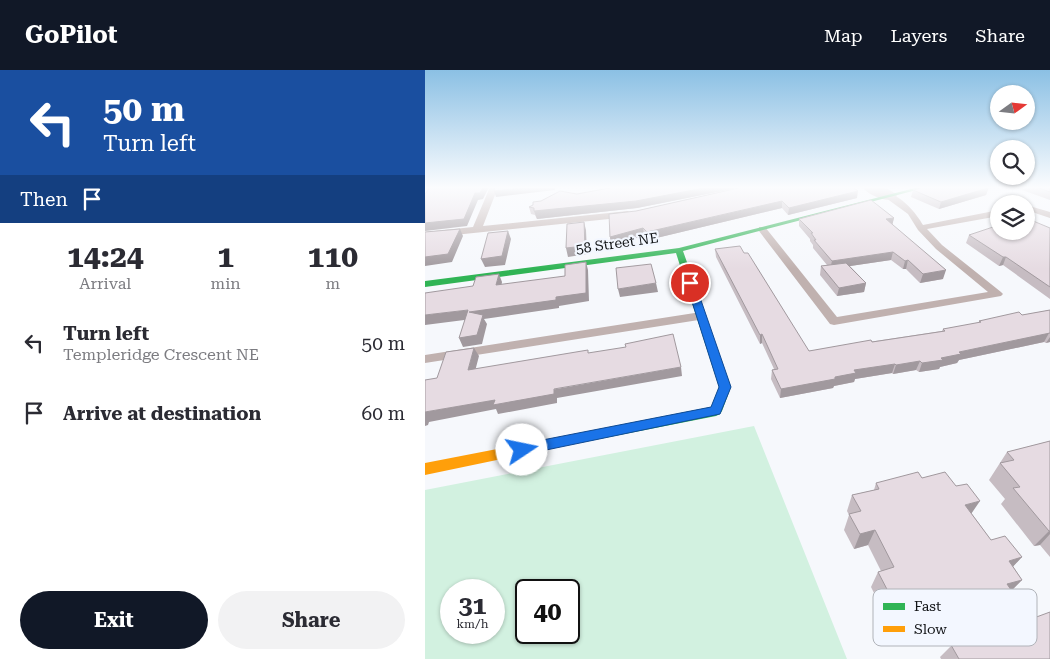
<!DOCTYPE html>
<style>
body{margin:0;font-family:"Roboto Serif",serif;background:#f2f2f3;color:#2b2b33;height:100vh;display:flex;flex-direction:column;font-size:19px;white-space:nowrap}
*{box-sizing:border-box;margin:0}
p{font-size:16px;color:#7c7c81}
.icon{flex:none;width:28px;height:28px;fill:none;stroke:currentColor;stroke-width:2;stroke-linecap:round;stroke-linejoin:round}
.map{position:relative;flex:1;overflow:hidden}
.sheet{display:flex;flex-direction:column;background:#fff;width:425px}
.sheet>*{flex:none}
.banner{background:#1a4fa0;color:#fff;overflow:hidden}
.needle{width:32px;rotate:75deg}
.fabs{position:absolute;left:565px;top:15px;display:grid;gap:10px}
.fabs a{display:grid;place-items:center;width:45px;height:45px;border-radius:50%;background:#fff;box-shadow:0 1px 4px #0004;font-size:25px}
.speed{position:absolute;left:15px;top:509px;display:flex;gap:10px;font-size:25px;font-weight:700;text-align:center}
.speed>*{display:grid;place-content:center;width:65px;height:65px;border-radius:50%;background:#fff;box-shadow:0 1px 4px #0004;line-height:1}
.speed small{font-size:12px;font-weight:400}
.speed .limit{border:2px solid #111;border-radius:8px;background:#fff;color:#111}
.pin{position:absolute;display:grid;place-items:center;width:42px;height:42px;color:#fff;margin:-21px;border:2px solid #fff;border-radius:50%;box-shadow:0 1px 5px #0007}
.me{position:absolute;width:55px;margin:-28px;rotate:79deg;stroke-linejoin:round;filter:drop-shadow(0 0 4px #0008)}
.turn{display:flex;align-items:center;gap:18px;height:105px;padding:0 20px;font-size:22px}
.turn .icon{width:65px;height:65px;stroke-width:2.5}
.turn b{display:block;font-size:35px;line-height:42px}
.then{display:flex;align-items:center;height:48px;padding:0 20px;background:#0003;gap:10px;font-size:19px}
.eta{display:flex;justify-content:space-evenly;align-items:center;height:85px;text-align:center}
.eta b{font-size:30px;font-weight:700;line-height:35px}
.primary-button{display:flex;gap:10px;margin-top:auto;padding:10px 20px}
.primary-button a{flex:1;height:58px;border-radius:30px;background:#111827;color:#fff;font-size:20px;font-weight:700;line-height:58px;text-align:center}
.primary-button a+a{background:#f2f2f3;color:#2b2b33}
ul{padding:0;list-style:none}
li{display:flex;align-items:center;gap:15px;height:70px;padding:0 20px}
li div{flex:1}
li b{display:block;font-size:19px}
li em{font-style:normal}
header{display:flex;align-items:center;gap:30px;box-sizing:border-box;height:70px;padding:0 25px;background:#111827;color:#fff}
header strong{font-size:24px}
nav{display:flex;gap:28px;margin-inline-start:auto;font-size:18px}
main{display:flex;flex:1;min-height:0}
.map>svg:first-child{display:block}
</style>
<header>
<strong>GoPilot</strong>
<nav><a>Map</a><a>Layers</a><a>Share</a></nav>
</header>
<main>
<section class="sheet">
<div class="banner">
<div class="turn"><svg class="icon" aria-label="left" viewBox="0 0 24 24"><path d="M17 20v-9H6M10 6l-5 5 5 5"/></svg><div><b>50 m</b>Turn left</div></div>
<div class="then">Then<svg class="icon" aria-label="arrive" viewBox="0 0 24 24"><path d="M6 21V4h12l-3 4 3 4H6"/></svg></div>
</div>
<div class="eta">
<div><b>14:24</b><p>Arrival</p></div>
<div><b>1</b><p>min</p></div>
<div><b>110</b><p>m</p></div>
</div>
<ul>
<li><svg class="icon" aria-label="left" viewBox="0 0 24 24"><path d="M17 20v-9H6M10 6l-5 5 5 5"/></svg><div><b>Turn left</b><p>Templeridge Crescent NE</p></div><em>50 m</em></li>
<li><svg class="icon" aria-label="arrive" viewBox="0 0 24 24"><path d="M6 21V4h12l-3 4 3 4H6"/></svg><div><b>Arrive at destination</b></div><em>60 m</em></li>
</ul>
<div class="primary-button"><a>Exit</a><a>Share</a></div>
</section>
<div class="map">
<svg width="625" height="589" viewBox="0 0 625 589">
<rect width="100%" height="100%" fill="#f6f8fc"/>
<!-- green -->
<path fill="#d2f1e0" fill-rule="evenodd" d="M329 356 422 589H0V420ZM26 520H69V562H26ZM101 520H144V562H101Z"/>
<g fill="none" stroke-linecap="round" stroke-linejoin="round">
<!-- lane -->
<path fill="#c0b1af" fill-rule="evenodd" d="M65 117H73L58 156 203 141 207 144 203 147 0 168V162L48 157Z
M461 124C475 123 492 144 498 155L574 140V146L502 159 517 175 576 222 578 224 576 226 409 255 405 254 334 161V157H340L412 247 563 222 511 179 493 160 483 144 461 128Z
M601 135 625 142V148L601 140Z
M276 242 282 246 280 249 0 293V285Z"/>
<!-- street -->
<path fill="#c0b1af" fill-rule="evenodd" d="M437 117C448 116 464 116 472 126L469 129C460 132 443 125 437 117Z"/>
<!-- fast -->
<path fill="#30b455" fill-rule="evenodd" d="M494 117H503L258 181 306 317 297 341 295 344 291 346 154 373 149 372 147 368 149 364 154 363 286 337 294 317 251 183 0 217V211L254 178Z"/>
<!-- slow -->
<path fill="#ff9f0a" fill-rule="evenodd" d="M154 363 159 364 161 368 159 372 154 373 0 405V393Z"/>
</g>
<!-- wall -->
<path fill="#c6bcc2" d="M189 117H317L212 138 112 149 110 145 106 144 104 137 152 124Z
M318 117 432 128 363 145 357 138 223 170 219 166 186 175 185 167 211 141Z
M564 117 561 125 514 139 486 127 488 120Z
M589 117H625V130Z
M469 148 467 155 518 209 495 213 481 199H478L466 190 425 196 441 213 439 222 412 226 395 205 396 196 402 195 388 178V175L385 171V169L374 156V149Z
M625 158V229L578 195 574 196 541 173 544 165Z
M290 179 384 281 517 261 518 259 554 253V251L597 245 625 240V272L621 273 619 272 534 290 532 293 515 297 514 299 494 302 491 300 468 304 467 303 430 309 429 312 409 316 408 318 355 328 346 309 347 300 349 299 337 273 335 274 291 187Z
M625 371V487L615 475 609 476 576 434 580 429 564 410 582 382Z
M497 408 547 444 566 470 597 487 588 496 597 510 586 521 625 589H516L515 587 527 575 511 546 479 556 469 537 458 541 446 517 453 502 456 501 443 475 429 479 419 460 424 445 422 441 427 425 449 420 451 413Z"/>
<!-- shaded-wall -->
<path fill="#a1999e" d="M58 117H64L58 129 53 130 42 156 0 161V153L50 123Z
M104 117H130V120L71 127 69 121Z
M284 117H317L212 138 112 149 109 141Z
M468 117H477L467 119Z
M564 117 561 125 514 139 516 132Z
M433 121 432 128 363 145 364 138Z
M357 131V138L223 170 222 162Z
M469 148 467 156 461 149Z
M159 152 161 160 162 184 143 187 141 178Z
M218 158 219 166 186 175 185 167Z
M35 159 38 166 27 192 0 196V187Z
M83 161 86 169 80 195 60 197 56 189Z
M468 182 466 190 405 199 407 191Z
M578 187H581L578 195 574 196Z
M483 190 481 199H478L480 191Z
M161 192 163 200 164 231 134 236V238L59 249 62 254 57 274 38 277 34 268 44 242 131 227Z
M521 200 518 209 495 213 498 204Z
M74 204 77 212 75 224 71 215Z
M231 213 233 222 195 227 193 219Z
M441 213 439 222 412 226 414 218Z
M43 240 47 249 0 255V245Z
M624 263 619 272 534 290 532 293 515 297 514 299 494 302 497 293 534 282Z
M337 264V273L335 274V265Z
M625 267V272L621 273Z
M49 278 54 286 48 309 43 300Z
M495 291 491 300 468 304 471 295Z
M470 294 467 303 430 309 429 312 409 316 408 318 355 328 356 319 410 307 429 300Z
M256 297 257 306 132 328V333L73 344 71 339 4 352 3 355 0 356V342Z
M555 431 544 447 540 435Z
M450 460 443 475 429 479 435 464Z
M624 461H625V464L615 475 609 476Z
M597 487 583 502 584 491Z
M597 510 583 524 582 514Z
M478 523 469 537 458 541 466 527Z
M522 533 511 546 479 556 489 543Z"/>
<!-- building -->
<path fill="#e6dbe2" stroke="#a1999e" d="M5 117H58L55 123H50L39 149 0 153V124Z
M70 117H104L69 121Z
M190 117H284L211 131 109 141V138L104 137 108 135V132L116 131 135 121 152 124Z
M318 117H428L433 121 364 138 357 131 222 162 218 158 185 167 184 144 211 141Z
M501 117H564L563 118 516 132 488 120Z
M611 117H625V122Z
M446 130 469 148 461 149 521 200 498 204 483 190 480 191 468 182 407 191 389 170H391L386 163H388L374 149Z
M601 148 625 158V217L581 187H578L544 165 574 155V161H601Z
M159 152 160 176 141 178 142 154Z
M35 159 23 184 0 187V162Z
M83 161 77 186 56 189 63 163Z
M315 176 319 183H323L384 281 446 270 447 272 520 261 518 259 556 252 554 251 594 242 597 245 625 240V263L534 282 536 284 516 288 518 290 497 293 495 291 471 295 470 294 429 300 431 303 410 307V309L356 319 347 300 353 299 337 264 335 265 290 179Z
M161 192V223L131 227V230L44 242 58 245 52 265 34 268 43 240 0 245V223L48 216 51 207 74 204 71 215 140 206V195Z
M421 193 441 213 414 218 396 196Z
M226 194 231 213 193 219 191 198Z
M248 264 256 297 129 319V324L68 335 70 330 0 342V310L12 308 21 282 49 278 43 300 163 280V283L201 277 200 274Z
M625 371V461H624L588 418 595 417 575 393 589 390 582 382Z
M493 402 497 408 520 402 531 416 542 414 555 431 540 435 566 470 580 466 597 487 584 491 597 510 582 514 606 549 625 542V589H534L526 575 544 569 522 533 489 543 478 523 466 527 453 502 469 497 450 460 435 464 424 444 436 441 427 425 454 419 451 413Z"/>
<!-- sky -->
<linearGradient id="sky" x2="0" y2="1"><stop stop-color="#8bc0e4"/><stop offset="0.59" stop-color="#fbfcfe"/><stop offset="1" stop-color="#fbfcfe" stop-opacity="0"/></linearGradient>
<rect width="625" height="199" fill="url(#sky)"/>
<!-- route -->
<path fill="#1a73e8" stroke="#114b97" d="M265 210 270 213 306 317 295 344 97 385 92 384 90 380 92 376 97 374 286 337 294 317 261 213Z"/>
<g text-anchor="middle" stroke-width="4.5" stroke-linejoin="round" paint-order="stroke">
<!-- far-street labels -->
<g font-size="14" fill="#121417" stroke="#f3f7ff">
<text transform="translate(192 173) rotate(-8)" y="5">58 Street NE</text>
</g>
</g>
<!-- legend -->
<rect x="448" y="519" width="164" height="57" rx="8" fill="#f3f7ff" stroke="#b0b3b9" stroke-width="1"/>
<rect x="458" y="533" width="22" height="7" fill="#30b455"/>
<rect x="458" y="556" width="22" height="6" fill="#ff9f0a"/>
<g font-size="14" fill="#121417">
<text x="489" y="541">Fast</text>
<text x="489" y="564">Slow</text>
</g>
</svg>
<div class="fabs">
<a><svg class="needle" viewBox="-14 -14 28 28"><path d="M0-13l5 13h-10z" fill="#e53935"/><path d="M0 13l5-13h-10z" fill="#7c7c81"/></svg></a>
<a><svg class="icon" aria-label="search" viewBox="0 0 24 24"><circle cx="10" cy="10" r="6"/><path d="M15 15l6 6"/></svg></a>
<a><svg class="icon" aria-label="layers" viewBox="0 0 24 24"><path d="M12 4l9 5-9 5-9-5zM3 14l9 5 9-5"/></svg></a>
</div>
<div class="speed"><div>31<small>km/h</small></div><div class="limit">40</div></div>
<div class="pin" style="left:265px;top:213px;background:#d93025"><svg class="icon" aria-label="arrive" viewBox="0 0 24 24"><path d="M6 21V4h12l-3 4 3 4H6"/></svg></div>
<svg class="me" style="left:97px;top:380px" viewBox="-20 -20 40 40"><circle r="19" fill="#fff"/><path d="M0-13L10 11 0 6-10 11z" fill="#1a73e8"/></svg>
</div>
</main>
